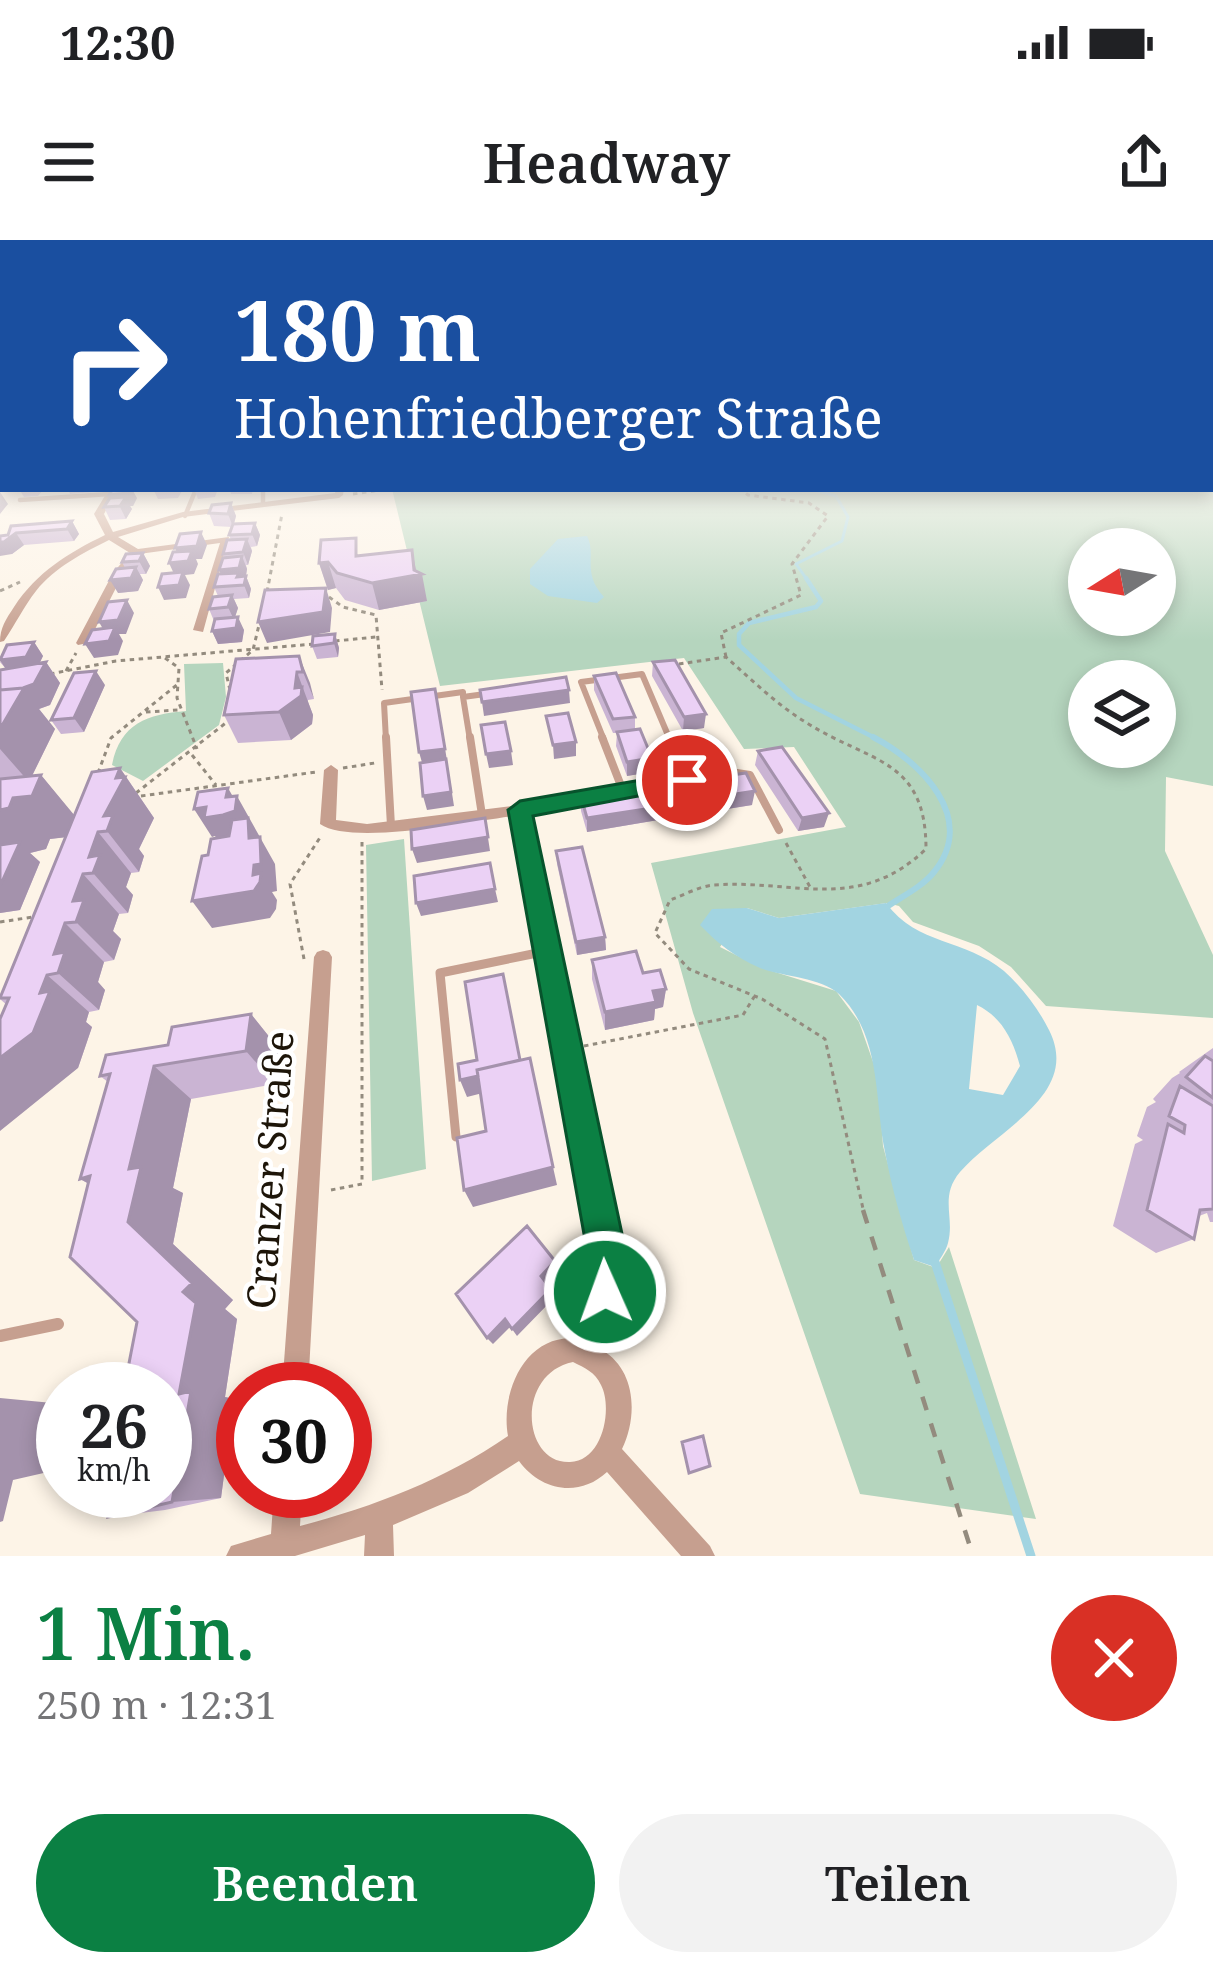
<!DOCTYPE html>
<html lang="de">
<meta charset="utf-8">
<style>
body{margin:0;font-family:"Noto Serif",serif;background:#f2f2f2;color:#202124;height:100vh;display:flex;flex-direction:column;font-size:45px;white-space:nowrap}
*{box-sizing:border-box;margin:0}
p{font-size:39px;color:#757577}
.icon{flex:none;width:66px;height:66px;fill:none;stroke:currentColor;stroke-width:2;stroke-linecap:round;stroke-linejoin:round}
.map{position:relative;height:1316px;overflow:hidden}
.drawer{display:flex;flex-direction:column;background:#fff;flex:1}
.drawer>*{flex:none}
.hud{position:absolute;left:0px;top:0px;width:1215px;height:252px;box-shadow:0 6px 18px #0003;background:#1a4fa0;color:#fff;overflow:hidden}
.needle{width:78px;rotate:259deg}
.buttons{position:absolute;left:1068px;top:288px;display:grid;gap:24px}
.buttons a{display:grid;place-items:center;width:108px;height:108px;border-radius:50%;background:#fff;box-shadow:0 6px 18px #0003;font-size:60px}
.speed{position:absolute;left:36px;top:1122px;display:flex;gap:24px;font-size:60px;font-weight:700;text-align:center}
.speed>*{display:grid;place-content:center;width:156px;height:156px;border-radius:50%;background:#fff;box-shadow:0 6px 18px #0003;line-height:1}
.speed small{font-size:30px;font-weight:400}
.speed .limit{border:18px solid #d22;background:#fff;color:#111}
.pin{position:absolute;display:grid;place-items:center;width:102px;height:102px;color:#fff;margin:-51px;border:6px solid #fff;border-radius:50%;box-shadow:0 3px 12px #0007}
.me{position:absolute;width:132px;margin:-66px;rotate:358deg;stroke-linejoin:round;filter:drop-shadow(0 0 9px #0008)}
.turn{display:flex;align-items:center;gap:42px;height:252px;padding:0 36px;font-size:54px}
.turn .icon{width:156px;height:156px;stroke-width:2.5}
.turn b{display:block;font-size:84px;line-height:102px}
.round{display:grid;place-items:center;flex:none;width:126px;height:126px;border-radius:63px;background:#f2f2f2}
.overview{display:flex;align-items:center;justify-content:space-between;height:204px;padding:0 36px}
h1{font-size:72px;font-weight:600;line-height:90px;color:#0b8043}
.cta{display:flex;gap:24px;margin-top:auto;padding:24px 36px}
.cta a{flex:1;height:138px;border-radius:72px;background:#0b8043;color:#fff;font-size:48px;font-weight:600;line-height:138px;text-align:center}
.cta a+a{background:#f2f2f2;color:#202124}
.status{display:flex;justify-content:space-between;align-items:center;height:84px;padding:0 60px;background:#fff;direction:ltr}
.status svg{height:33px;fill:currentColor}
header{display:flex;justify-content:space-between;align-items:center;height:156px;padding:0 36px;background:#fff;font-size:54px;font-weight:600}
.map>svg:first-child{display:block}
</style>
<div class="status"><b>12:30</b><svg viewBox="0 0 49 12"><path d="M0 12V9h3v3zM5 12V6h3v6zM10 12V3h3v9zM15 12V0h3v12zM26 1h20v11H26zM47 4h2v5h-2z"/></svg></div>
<header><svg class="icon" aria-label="menu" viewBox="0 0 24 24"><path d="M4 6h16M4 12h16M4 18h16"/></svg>Headway<svg class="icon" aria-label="share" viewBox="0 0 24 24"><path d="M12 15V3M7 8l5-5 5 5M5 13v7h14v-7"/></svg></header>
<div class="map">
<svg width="1213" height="1316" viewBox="0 0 1213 1316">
<rect width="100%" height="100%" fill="#fdf4e7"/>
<!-- green -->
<path fill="#b5d5be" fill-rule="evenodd" d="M1213 233V546L1166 537 1165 611 1213 715V778L1046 766 1011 727 979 706 913 682 899 666 887 663 779 678 747 668 720 707 762 728 836 751 859 782 878 836 883 906 914 1020 936 1028 949 1007 1036 1279 860 1254 693 773 651 623 846 587 794 507 744 509 684 418 440 446 392 249H1212ZM1089 309H1155V375H1089ZM1089 441H1155V507H1089Z
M223 423 226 457 219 485 143 541 112 525C120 484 147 474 186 471L184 424Z
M404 599 426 929 372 941 366 605Z"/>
<!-- water -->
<path fill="#a2d4e1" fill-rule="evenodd" d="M587 296C597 315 581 332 604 357L597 363 548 356 530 344V329L558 299Z
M886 663C918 706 964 698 1004 731 1022 747 1038 768 1049 790 1082 855 996 890 960 932 939 957 955 977 948 1003 946 1011 939 1020 935 1027L914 1020C902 984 892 949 885 912 874 859 882 796 839 754 820 737 783 737 760 728 735 717 718 704 700 685L712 669 747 668 779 678ZM977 765C1002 777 1013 800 1020 826L1003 855 969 849Z"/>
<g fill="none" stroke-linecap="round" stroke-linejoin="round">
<!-- stream-far3 -->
<path stroke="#a2d4e1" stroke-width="3" d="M761 249H795
M808 341 796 324 842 301 848 277 836 256 811 249"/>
<!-- stream-far2 -->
<path stroke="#a2d4e1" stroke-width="4.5" d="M806 338 821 361 816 367 749 383 739 394V405L796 458 879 500"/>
<!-- stream-far1 -->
<path stroke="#a2d4e1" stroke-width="6" d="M873 497C921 522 978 578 934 632 923 646 903 656 888 666"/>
<!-- stream -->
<path stroke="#a2d4e1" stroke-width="9" d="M934 1019 1031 1316"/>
<!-- path-far1 -->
<path stroke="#938b7e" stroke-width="3" stroke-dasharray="4.5 4.5" stroke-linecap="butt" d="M353 254 388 249
M0 351 20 342
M267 352 282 274
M329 357 343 367 376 375 382 450
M335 401 376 397
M726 417 721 393 801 355 792 324 828 276 809 263 748 255 741 249
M165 418 179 428 177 458 197 509
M679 424 726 417C752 440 777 465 807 483 870 523 926 518 926 609 858 674 794 639 714 645 700 646 684 655 670 660L655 693 689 729 762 759 825 799 864 973
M66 431 76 413
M50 434 116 421 314 404
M230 450 226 433 253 410 259 385
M146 472 178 470
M192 515 216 545
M343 528 375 523
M98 533 111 498 178 444
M136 553 227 482
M141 556 316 532
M786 603 810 647
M0 682 33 677
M304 719 290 644 321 596
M584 806 743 775 754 757
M331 950 362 944V602"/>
<!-- path -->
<path stroke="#938b7e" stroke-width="4.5" stroke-dasharray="14 14" stroke-linecap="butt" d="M863 970 973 1316"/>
<!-- service-far4 -->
<path stroke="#c69f8f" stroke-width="4.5" d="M263 249V264
M20 260 110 254
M185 276 196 249"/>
<!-- service-far3 -->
<path stroke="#c69f8f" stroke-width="6" d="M386 500 384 463 463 452V457
M470 500 463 457 485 454
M604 500 581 442 642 434 670 500"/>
<!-- service-far2 -->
<path stroke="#c69f8f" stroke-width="8" d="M386 497 391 586
M470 497 482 575
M602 497 623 551
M669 497 687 539
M717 530 750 535 779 590"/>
<!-- service-far1 -->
<path stroke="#c69f8f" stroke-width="9" d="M456 897 440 733 547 711"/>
<!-- service -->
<path stroke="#c69f8f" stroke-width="12" d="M0 1096 58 1084"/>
<!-- minor -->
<path fill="#c69f8f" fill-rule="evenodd" d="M109 249H117L104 274 113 292 183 272 335 253 336 249H344L343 255 339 258 183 277 118 297 138 309 229 297 203 392 193 390 220 303 139 314 123 334 88 403 78 405 76 403 113 333 130 313 109 300C83 313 55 327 36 351 24 366 15 385 4 401L0 402C0 388 6 379 14 367 37 332 68 313 105 295L94 274Z
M331 525 338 530 336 580 367 584 520 565 600 550 607 555 600 560 528 574 620 1022 602 1110C636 1130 638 1176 622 1209L710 1306 715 1316H681L607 1232C579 1258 541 1251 519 1221L468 1253 393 1285 394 1316H364L365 1295 295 1316H226L231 1306 271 1294 274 1251H302L300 1286C375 1266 444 1240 508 1196 500 1152 526 1091 580 1099L596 1022 514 576C472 581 352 606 320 584L324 530ZM573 1122C585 1128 595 1132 601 1145 613 1168 603 1221 570 1222 522 1224 515 1134 573 1122Z
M717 525 722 527V533L637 554 630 549 637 544Z
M323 710 329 712 332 717 308 1149H282L314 717 317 712Z"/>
</g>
<!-- wall -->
<path fill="#cab4d3" d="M19 249H44L38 256 24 257Z
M68 249H96L94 252 70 254Z
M153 249H181L182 251 178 258 158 259Z
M194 249H218L215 257 198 259Z
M230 249H253L252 254H231Z
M109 255 137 258 133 266H130L132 269 126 279 110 280 104 267 111 258Z
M231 263 236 276 234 284 255 283 260 295 257 306 251 307 252 311 248 325H246L247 329 246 336 251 349 249 358 234 359 238 368 235 377 244 390 242 402 218 404 212 391 214 381 209 369 218 356 214 347 221 334 224 318 223 314 231 300 229 295 232 287 214 286 209 273Z
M72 281 79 294 74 301 24 305 12 314 0 296Z
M143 313 150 326 146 334H140L143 340 138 351 118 353 125 328 122 322Z
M319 323 416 331 427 361 379 370 345 360 336 348 328 350Z
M335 394 339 408 338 417 317 419 312 406Z
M34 402 43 416 39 423 46 422 60 443 50 465 39 469 55 489 32 536 41 535 74 576 120 528 154 578 139 609 144 616 139 632 131 633 126 647 133 655 128 673 119 674 113 691 121 699 114 720 104 722 98 742 105 750 99 770 89 772 86 782 92 787 78 828 0 759 65 597 50 599 46 609 30 613 40 622 20 670 0 673V430L6 429 0 422Z
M299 416 314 459 308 460V462L313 475 312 484 291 500 238 503 224 475Z
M653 422 704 488 683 491 652 436Z
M594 436 635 477V490L652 518 651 532 627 536 616 506 617 493H613L594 450Z
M105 445 84 492 61 494 51 480Z
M758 511 824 587 798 591 755 525Z
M670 544 752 565 677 577 669 558Z
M581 557 665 566 664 579 587 592 581 571Z
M556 611 605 697 606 710 577 715 557 624Z
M592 720 643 733 666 749 663 767 655 769 654 780 605 790 592 739Z
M251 774 279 809 275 844 191 859 173 948 183 953 173 1004 233 1060 225 1069 237 1079 225 1157 234 1159 221 1258 165 1270 108 1277 165 1251 137 1082 89 944 80 939 108 842 100 836 168 805Z
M1213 808V982H1210L1207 973 1199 976 1194 999 1156 1013 1113 986 1135 904 1143 900 1137 896 1147 867 1156 862 1153 859 1172 838 1180 833 1179 832Z"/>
<!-- shaded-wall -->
<path fill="#a492ac" d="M129 249H132L137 258 133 266H130L132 269 126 279 120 267H116L109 255Z
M0 252 8 264 0 274Z
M231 263 236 276 233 287 228 274Z
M72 281 79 294 74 301 67 289Z
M255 283 260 295 257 306 252 294Z
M201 292 207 305 202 319H196L198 324 194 334 185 335 190 345 186 358 164 360 158 347 175 336 169 323 181 321 175 308Z
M16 293 24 305 12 314 0 316V302Z
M247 299 252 311 248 325 243 312Z
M412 310 417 335 422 334 427 361 379 370 372 343Z
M143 313 150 326 146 334 139 321Z
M242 316 247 329 245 341 225 343 219 330Z
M328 322 336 348 328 350 319 323Z
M136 327 143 340 138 351 118 353 110 340Z
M246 336 251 349 249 358 244 345Z
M326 348 332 368 330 392 267 403 258 382Z
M232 355 238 368 234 380 228 367Z
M127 360 134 373 126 394H119L123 401 118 415 94 418 85 404 107 396 99 382Z
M238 377 244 390 242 402 218 404 212 391Z
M335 394 339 408 338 417 334 403Z
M34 402 43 416 36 431 9 434 0 420Z
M299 416 310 443 314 459 303 432Z
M46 422 60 443 50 465 39 469 55 489 29 542 0 509V489L16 450Z
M96 431 105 445 84 492 74 478Z
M297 432 313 475 312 484 291 500 279 472 295 448Z
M569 450 570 463 484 476 482 462Z
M438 463 454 566 427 570 423 556V526L419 512Z
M706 474 704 488 683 491 684 477Z
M576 502V516L554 519 553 505Z
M511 511 513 525 489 528 486 514Z
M652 518 651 532 627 536V522Z
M120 528 154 578 139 609 144 616 139 632 107 591 104 576Z
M41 535 75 576 68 597 50 599 46 609 30 613 40 622 20 670 0 673V570Z
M228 548 236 562 237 556 275 624 277 651 272 652 277 660 276 669 270 678 212 688 192 661 221 606 215 596 212 597 194 569Z
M755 551 752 565 677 577 678 563Z
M665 566 664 579 587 592V578Z
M829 573 824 587 798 591 802 578Z
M485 578 490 611 417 623 412 609Z
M98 592 131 633 126 647 133 655 128 673 93 633 89 617Z
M83 634 119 674 113 691 121 699 114 720 76 682 73 661Z
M495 649 498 662 421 676 416 663Z
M65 683 104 722 98 742 105 750 99 770 58 733 54 714Z
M605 697 606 710 577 715 576 702Z
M47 735 89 772 86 782 92 787 78 828 0 891V818L40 753Z
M666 749 663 767 655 769 654 780 605 790V772L653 751Z
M251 774 279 809 275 844 246 811Z
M154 826 191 859 173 948 183 953 173 1004 233 1060 225 1069 237 1079 225 1157 234 1159 221 1258 172 1262 183 1052 128 982 127 964 80 939 129 929Z
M521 826 525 842 467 857 460 840Z
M553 927 557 945 473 967 464 950Z
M555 1021 558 1031 544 1045 541 1036Z
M551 1049 554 1058 517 1096 512 1089Z
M505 1079 510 1087 493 1104 487 1098Z
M0 1158 63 1164 48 1232 13 1240 3 1281 0 1282Z"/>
<!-- building -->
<path fill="#ebd1f5" stroke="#a492ac" stroke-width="3" d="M113 249H129L127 253 109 255Z
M126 257 120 266 104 267 110 258Z
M231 263 228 274 209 273 212 265Z
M72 281 67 289 16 293 4 302H0V296L8 295 11 286Z
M255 283 252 294 229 295 233 284Z
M201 292 197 306 175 308 180 294Z
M356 298V316L412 310 414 330 422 334 372 343 337 333 328 322 319 323 321 300Z
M247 299 243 312 223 314 227 300Z
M192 311 188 321 169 323 173 312Z
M143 313 139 321 122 322 126 314Z
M242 316 239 328 219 330 223 318Z
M136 327 131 338 110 340 116 329Z
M183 332 179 345 158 347 162 334Z
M239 333 237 337 246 336 244 345 214 347 218 334Z
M326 348 323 372 258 382 265 350Z
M232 355 228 367 209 369 213 357Z
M127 360 118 380 99 382 108 362Z
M238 377 236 388 212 391 215 379Z
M115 387 109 401 85 404 92 390Z
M335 394 334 403 312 406 313 396Z
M34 402 26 417 0 420 7 405Z
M299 416 303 432H297L295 448 302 447 301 456 279 472 224 475 236 419Z
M675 420 706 474 684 477 653 422Z
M46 422 34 444 23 448 0 450V430Z
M96 431 74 478 51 480 74 433Z
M616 433 635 477 613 479 594 436Z
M566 437 569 450 482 462 480 450Z
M24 448 0 489V450Z
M435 449 445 509 419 512 411 452Z
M568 473 576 502 553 505 546 476Z
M505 482 511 511 486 514 481 485Z
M640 489 652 518 627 522 617 492Z
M782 507 829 573 802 578 758 511Z
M446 519 451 552 423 556 420 523Z
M120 528 116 538 125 537 104 576 113 575 107 591 98 592 89 617 100 615 93 633 83 634 73 661 84 660 76 682 65 683 54 714 65 712 58 733 47 735 40 753 50 751 33 793 0 818V779L9 758H0L92 532Z
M746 533 755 551 678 563 670 544Z
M41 535 32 556 13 558 9 568 0 570V539Z
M657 545 665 566 587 578 581 557Z
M228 548 226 557 237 556 235 571 223 575 204 578 206 567 194 569 198 552Z
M248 578 249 598 260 597 261 624 254 625 253 635 261 633 260 642 254 651 192 661 202 616 208 615 211 599 229 596 232 580Z
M485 578 488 597 412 609 411 590Z
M20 602 0 646V605Z
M582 607 605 697 576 702 556 611Z
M490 623 495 649 416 663 414 636Z
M636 711 643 733 660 730 666 749 653 751 656 762 605 772 592 720Z
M503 734 520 820 477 830 478 836 460 840 458 824 477 820 465 742Z
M251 774 246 811 154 826 129 929 141 927 128 982 192 1043 183 1052 196 1063 179 1154 191 1151 172 1262 108 1277 113 1251H165V1149H124L137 1082 70 1017 90 936 80 939 110 834 100 836 106 815 168 805 172 787Z
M1205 816 1213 821V858L1186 837Z
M530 818 553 927 464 950 457 898 486 891 477 830Z
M1180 846 1213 866V969L1200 970 1194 999 1147 970 1168 884 1184 893 1185 885 1169 876Z
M527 986 555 1021 541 1036 551 1049 512 1089 505 1079 487 1098 456 1054Z
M703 1196 710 1226 689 1233 682 1202Z"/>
<!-- sky -->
<linearGradient id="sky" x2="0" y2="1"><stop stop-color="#8cc1e5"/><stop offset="0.54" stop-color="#fefaf4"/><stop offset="1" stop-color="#fefaf4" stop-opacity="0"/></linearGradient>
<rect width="1213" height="401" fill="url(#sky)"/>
<!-- route -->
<path fill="#0b8043" stroke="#07532c" stroke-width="3" d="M687 532 696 534V545L533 576 628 1022 619 1066 605 1072 591 1066 585 1052 589 1022 508 570 520 561Z"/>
<g text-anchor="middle" stroke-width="9" stroke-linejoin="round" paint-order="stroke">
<!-- near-street labels -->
<g font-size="39" fill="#1d1509" stroke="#fff">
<text transform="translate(270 930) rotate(-86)" y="14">Cranzer Straße</text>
</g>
</g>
</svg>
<div class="buttons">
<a><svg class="needle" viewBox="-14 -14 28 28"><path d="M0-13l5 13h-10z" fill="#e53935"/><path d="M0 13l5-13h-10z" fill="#757577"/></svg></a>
<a><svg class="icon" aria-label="layers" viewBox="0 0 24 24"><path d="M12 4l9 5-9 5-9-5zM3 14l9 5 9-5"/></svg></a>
</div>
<div class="speed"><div>26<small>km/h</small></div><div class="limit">30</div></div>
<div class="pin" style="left:687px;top:540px;background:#d93025"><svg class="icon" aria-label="arrive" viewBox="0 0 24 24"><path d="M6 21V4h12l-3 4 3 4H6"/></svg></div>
<svg class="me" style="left:605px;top:1052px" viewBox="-20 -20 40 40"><circle r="17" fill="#0b8043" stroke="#fff" stroke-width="3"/><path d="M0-11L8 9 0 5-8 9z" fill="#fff"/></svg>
<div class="hud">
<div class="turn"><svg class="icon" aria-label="right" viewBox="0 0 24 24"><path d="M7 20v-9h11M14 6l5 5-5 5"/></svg><div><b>180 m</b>Hohenfriedberger Straße</div></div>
</div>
</div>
<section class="drawer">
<div class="overview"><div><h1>1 Min.</h1><p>250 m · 12:31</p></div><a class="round" style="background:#d93025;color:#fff"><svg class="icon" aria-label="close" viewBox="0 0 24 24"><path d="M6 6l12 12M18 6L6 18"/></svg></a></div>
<div class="cta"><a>Beenden</a><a>Teilen</a></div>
</section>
